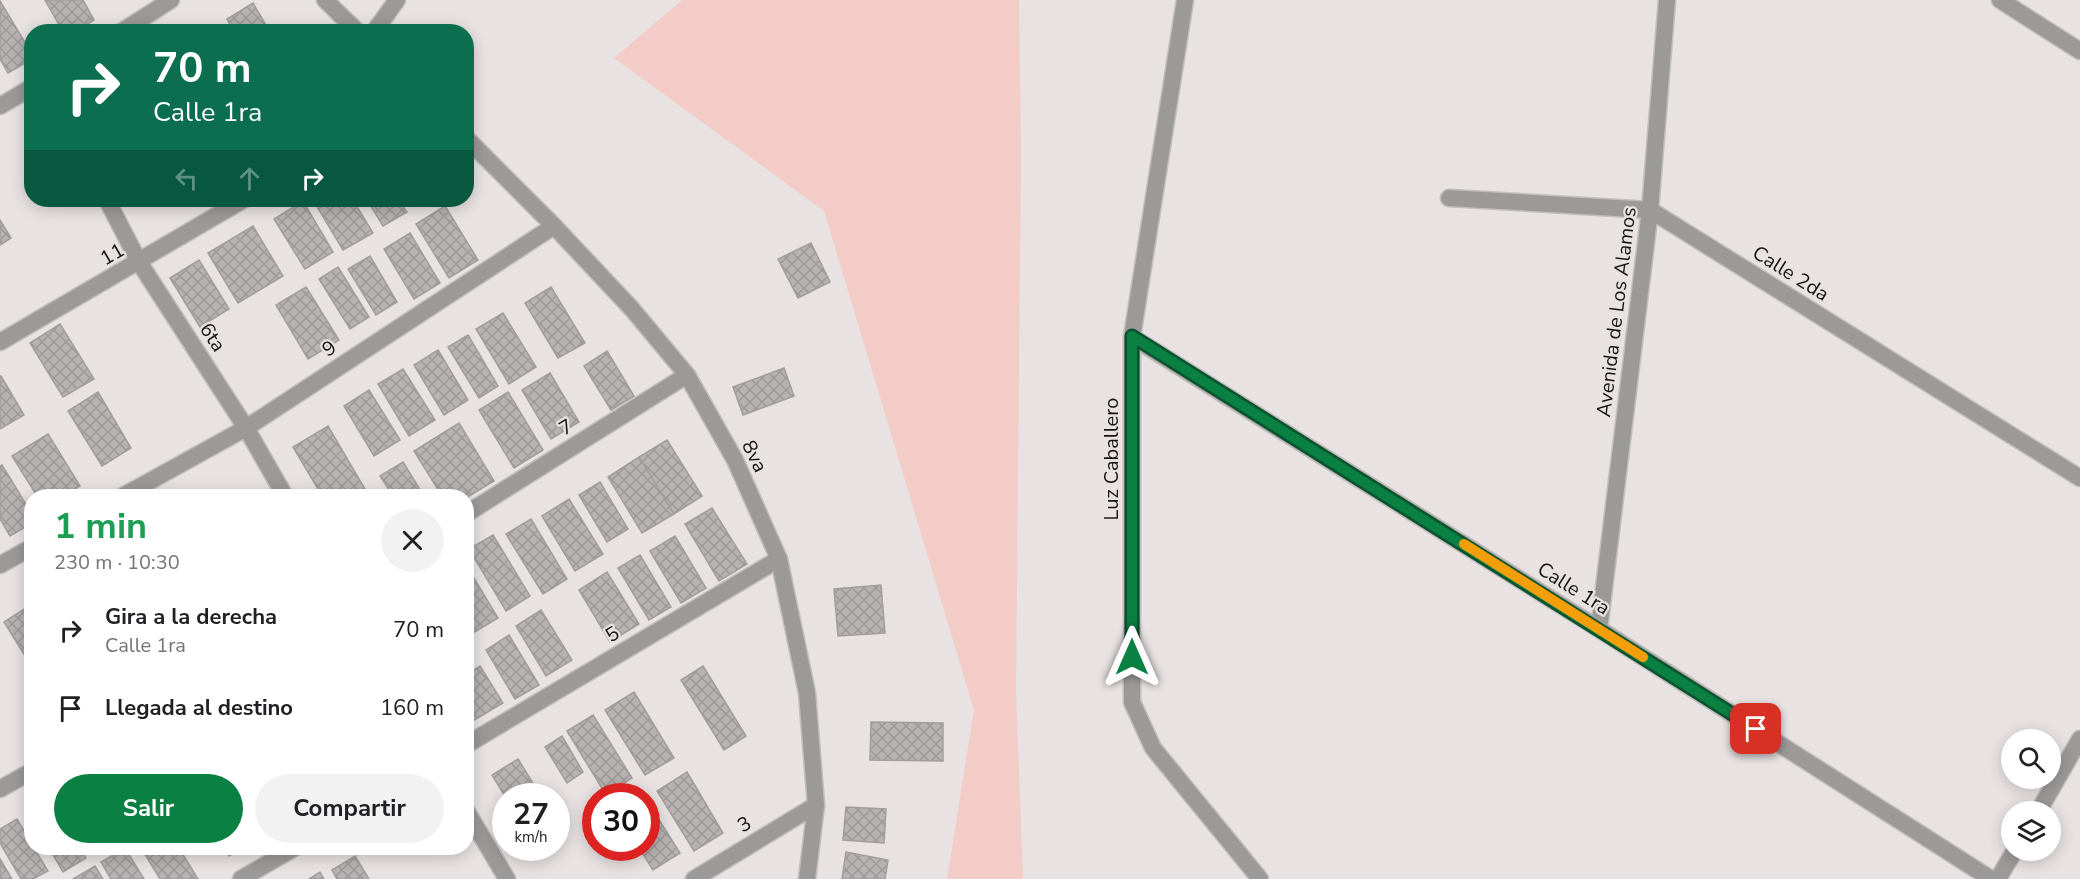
<!DOCTYPE html>
<html lang="es">
<meta charset="utf-8">
<style>
body{margin:0;font-family:"Nunito Sans",sans-serif;background:#f2f2f2;color:#202124;height:100vh;display:flex;flex-direction:column;font-size:22px;white-space:nowrap}
*{box-sizing:border-box;margin:0}
p{font-size:20px;color:#757577}
.icon{flex:none;width:33px;height:33px;fill:none;stroke:currentColor;stroke-width:2;stroke-linecap:round;stroke-linejoin:round}
.map{position:relative;flex:1;overflow:hidden}
.drawer{position:absolute;left:24px;top:489px;width:450px;height:366px;display:flex;flex-direction:column;background:#fff;border-radius:24px;box-shadow:0 3px 15px #0003}
.drawer>*{flex:none}
.guide{position:absolute;left:24px;top:24px;width:450px;height:183px;border-radius:24px;box-shadow:0 3px 15px #0003;background:#0b6e4f;color:#fff;overflow:hidden}
.tools{position:absolute;left:2001px;top:729px;display:grid;gap:12px}
.tools a{display:grid;place-items:center;width:60px;height:60px;border-radius:50%;background:#fff;box-shadow:0 3px 15px #0003;font-size:30px}
.speed{position:absolute;left:492px;top:783px;display:flex;gap:12px;font-size:30px;font-weight:700;text-align:center}
.speed>*{display:grid;place-content:center;width:78px;height:78px;border-radius:50%;background:#fff;box-shadow:0 3px 15px #0003;line-height:1}
.speed small{font-size:15px;font-weight:400}
.speed .limit{border:9px solid #d22;background:#fff;color:#111}
.pin{position:absolute;display:grid;place-items:center;width:51px;height:51px;color:#fff;margin:-26px;border-radius:12px;box-shadow:0 3px 9px #0006}
.me{position:absolute;width:66px;margin:-33px;rotate:0deg;stroke-linejoin:round;filter:drop-shadow(0 0 4px #0008)}
.turn{display:flex;align-items:center;gap:21px;height:126px;padding:0 30px;font-size:27px}
.turn .icon{width:78px;height:78px;stroke-width:2.5}
.turn b{display:block;font-size:42px;line-height:51px}
.lanes{display:flex;align-items:center;height:57px;padding:0 30px;background:#0003;justify-content:center;gap:30px;direction:ltr}
.lanes .off{opacity:.35}
.round{display:grid;place-items:center;flex:none;width:63px;height:63px;border-radius:32px;background:#f2f2f2}
.summary{display:flex;align-items:center;justify-content:space-between;height:102px;padding:0 30px}
h1{font-size:36px;font-weight:700;line-height:45px;color:#1e9e55}
.button{display:flex;gap:12px;margin-top:auto;padding:12px 30px}
.button a{flex:1;height:69px;border-radius:36px;background:#0b8043;color:#fff;font-size:24px;font-weight:700;line-height:69px;text-align:center}
.button a+a{background:#f2f2f2;color:#202124}
ul{padding:0;list-style:none}
li{display:flex;align-items:center;gap:18px;height:78px;padding:0 30px}
li div{flex:1}
li b{display:block;font-size:22px}
li em{font-style:normal}
.map>svg:first-child{display:block}
</style>
<div class="map">
<svg width="2080" height="879" viewBox="0 0 2080 879">
<defs>
<pattern id="building-cross-hatch" width="8" height="8" patternUnits="userSpaceOnUse" patternTransform="scale(1.5)"><rect width="8" height="8" fill="#b8b3b3"/><path d="M0 0l8 8M0 8l8-8" fill="none" stroke="#9d9999"/></pattern>
</defs>
<rect width="100%" height="100%" fill="#e8e3e2"/>
<!-- green -->
<path fill="#f3ccc8" d="M682 0H1019L1021 156 1016 692 1023 879H947L974 710 824 211 614 58Z"/>
<!-- building -->
<path fill="url(#building-cross-hatch)" stroke="#a29d9d" stroke-width="1.5" d="M45 0H83L94 20 75 32H63Z
M0 1 32 54V59L8 73 0 59Z
M253 3 270 32H234L227 19Z
M313 200H353L373 233 343 250Z
M367 200H399L407 212 383 226Z
M303 201 333 252 305 269 274 219Z
M445 206 478 260 449 278 416 224Z
M0 220 11 238 0 245Z
M253 226 283 276 238 303 208 253Z
M410 233 440 283 414 299 384 249Z
M811 243 830 282 798 298 778 259Z
M370 256 397 302 376 315 348 269Z
M199 260 229 309 200 327 170 278Z
M338 267 369 317 350 329 319 279Z
M306 287 339 340 308 359 276 305Z
M551 287 585 343 558 358 525 303Z
M503 313 536 367 509 384 476 329Z
M60 324 94 379 63 397 30 343Z
M468 335 498 386 479 398 448 347Z
M438 350 468 400 444 415 414 365Z
M607 351 634 396 611 410 584 366Z
M784 368 794 396 743 415 733 387Z
M403 369 435 420 409 436 378 384Z
M550 373 579 422 551 439 522 390Z
M1 376 24 415 0 429V376Z
M369 390 400 440 374 456 344 406Z
M98 392 131 448 102 466 68 411Z
M508 392 543 450 514 468 479 410Z
M459 423 494 481 466 498 442 496 414 451Z
M328 426 369 496H322L293 447Z
M48 434 80 486 63 496H37L12 456Z
M667 440 702 496 674 514 639 457Z
M639 457 674 514 642 533 608 477Z
M403 462 424 496H393L380 476Z
M2 465 32 514V523L10 536 0 519V466Z
M600 482 628 529 607 542 579 495Z
M569 499 603 554 575 571 542 516Z
M712 508 747 564 719 581 685 524Z
M531 519 567 579 543 594 506 534Z
M493 535 530 596 506 611 469 549Z
M675 536 706 588 681 603 650 551Z
M640 555 671 607 649 620 618 568Z
M466 565 498 618 473 633 466 623Z
M607 572 639 624 610 642 579 590Z
M881 585 885 633 838 636 834 589Z
M32 604V667L4 622Z
M541 610 572 660 546 676 516 626Z
M509 635 539 685 515 699 486 650Z
M480 666 503 703 466 725V675Z
M703 666 746 736 724 750 681 680Z
M634 692 674 758 645 775 605 710Z
M593 715 632 778 606 795 567 731Z
M871 722 943 723V761L870 760Z
M562 736 583 772 567 783 545 747Z
M518 759 541 796 506 798 492 775Z
M687 772 723 833 694 851 657 791Z
M646 799 680 853 653 870 639 848H646Z
M846 807 886 809 884 843 843 840Z
M17 819 32 844V848H34L48 871 33 879H21L0 843V829Z
M49 848H80L86 858 63 872Z
M125 848 144 879H111L101 862Z
M141 848H179L198 879H160Z
M224 848H243L229 856Z
M846 852 888 860 885 879H842Z
M355 856 369 879H337L332 870Z
M0 859 12 879H0Z
M95 866 103 879H73Z
M320 872 324 879H309Z"/>
<g fill="none" stroke-linecap="round" stroke-linejoin="round">
<!-- minor casing -->
<g stroke="#c2bebd" stroke-width="19">
<path id="minor" d="M1185 0 1132 337V702L1153 748 1260 879
M2000 0 2080 51
M121 32 171 0
M374 32 397 0
M0 106 32 87
M1449 198 1650 210 2080 478
M107 200 139 262 246 428 285 496
M1132 337 1599 629 1991 879
M0 342 243 200
M123 496 246 428 554 226
M466 514 687 375
M0 565 32 547
M1599 629 1650 210 1667 0
M466 745 779 559
M0 789 32 771
M466 810 507 879
M2038 812 2080 739
M241 879 294 848
M694 879 816 805
M1998 879 2015 850"/>
</g>
<!-- tertiary casing -->
<g stroke="#c2bebd" stroke-width="19">
<path id="tertiary" d="M325 0 358 32
M466 138 554 226 632 309 687 375 735 460 779 559 807 693 816 805 807 879"/>
</g>
<!-- minor -->
<use href="#minor" stroke="#9c9a99" stroke-width="16"/>
<!-- tertiary -->
<use href="#tertiary" stroke="#9c9a99" stroke-width="16"/>
</g>
<g fill="none" stroke-linecap="round" stroke-linejoin="round">
<!-- route casing -->
<g stroke="#07532c" stroke-width="15">
<path id="route" d="M1132 657V336L1756 729"/>
</g>
<!-- route -->
<use href="#route" stroke="#0b8043" stroke-width="10"/>
<!-- slow -->
<path stroke="#f59e0b" stroke-width="10" d="M1464 544 1643 657"/>
</g>
<g text-anchor="middle" stroke-width="4.5" stroke-linejoin="round" paint-order="stroke">
<!-- street labels -->
<g font-size="20" fill="#151313" stroke="#e8e3e2">
<text transform="translate(112 254) rotate(-30)" y="7">11</text>
<text transform="translate(1791 273) rotate(32)" y="7">Calle 2da</text>
<text transform="translate(1616 312) rotate(-83)" y="7">Avenida de Los Alamos</text>
<text transform="translate(213 337) rotate(57)" y="7">6ta</text>
<text transform="translate(329 348) rotate(-33)" y="7">9</text>
<text transform="translate(566 427) rotate(-32)" y="7">7</text>
<text transform="translate(755 456) rotate(64)" y="7">8va</text>
<text transform="translate(1111 459) rotate(-90)" y="7">Luz Caballero</text>
<text transform="translate(1574 588) rotate(32)" y="7">Calle 1ra</text>
<text transform="translate(612 634) rotate(-31)" y="7">5</text>
<text transform="translate(744 824) rotate(-31)" y="7">3</text>
</g>
</g>
</svg>
<div class="tools">
<a><svg class="icon" aria-label="search" viewBox="0 0 24 24"><circle cx="10" cy="10" r="6"/><path d="M15 15l6 6"/></svg></a>
<a><svg class="icon" aria-label="layers" viewBox="0 0 24 24"><path d="M12 4l9 5-9 5-9-5zM3 14l9 5 9-5"/></svg></a>
</div>
<div class="speed"><div>27<small>km/h</small></div><div class="limit">30</div></div>
<div class="pin" style="left:1756px;top:729px;background:#d93025"><svg class="icon" aria-label="arrive" viewBox="0 0 24 24"><path d="M6 21V4h12l-3 4 3 4H6"/></svg></div>
<svg class="me" style="left:1132px;top:657px" viewBox="-20 -20 40 40"><path d="M0-17L14 15 0 8-14 15z" fill="#0b8043" stroke="#fff" stroke-width="4"/></svg>
<div class="guide">
<div class="turn"><svg class="icon" aria-label="right" viewBox="0 0 24 24"><path d="M7 20v-9h11M14 6l5 5-5 5"/></svg><div><b>70 m</b>Calle 1ra</div></div>
<div class="lanes"><svg class="icon off" aria-label="left" viewBox="0 0 24 24"><path d="M17 20v-9H6M10 6l-5 5 5 5"/></svg><svg class="icon off" aria-label="ahead" viewBox="0 0 24 24"><path d="M12 20V5M6 11l6-6 6 6"/></svg><svg class="icon" aria-label="right" viewBox="0 0 24 24"><path d="M7 20v-9h11M14 6l5 5-5 5"/></svg></div>
</div>
<section class="drawer">
<div class="summary"><div><h1>1 min</h1><p>230 m · 10:30</p></div><a class="round"><svg class="icon" aria-label="close" viewBox="0 0 24 24"><path d="M6 6l12 12M18 6L6 18"/></svg></a></div>
<ul>
<li><svg class="icon" aria-label="right" viewBox="0 0 24 24"><path d="M7 20v-9h11M14 6l5 5-5 5"/></svg><div><b>Gira a la derecha</b><p>Calle 1ra</p></div><em>70 m</em></li>
<li><svg class="icon" aria-label="arrive" viewBox="0 0 24 24"><path d="M6 21V4h12l-3 4 3 4H6"/></svg><div><b>Llegada al destino</b></div><em>160 m</em></li>
</ul>
<div class="button"><a>Salir</a><a>Compartir</a></div>
</section>
</div>
